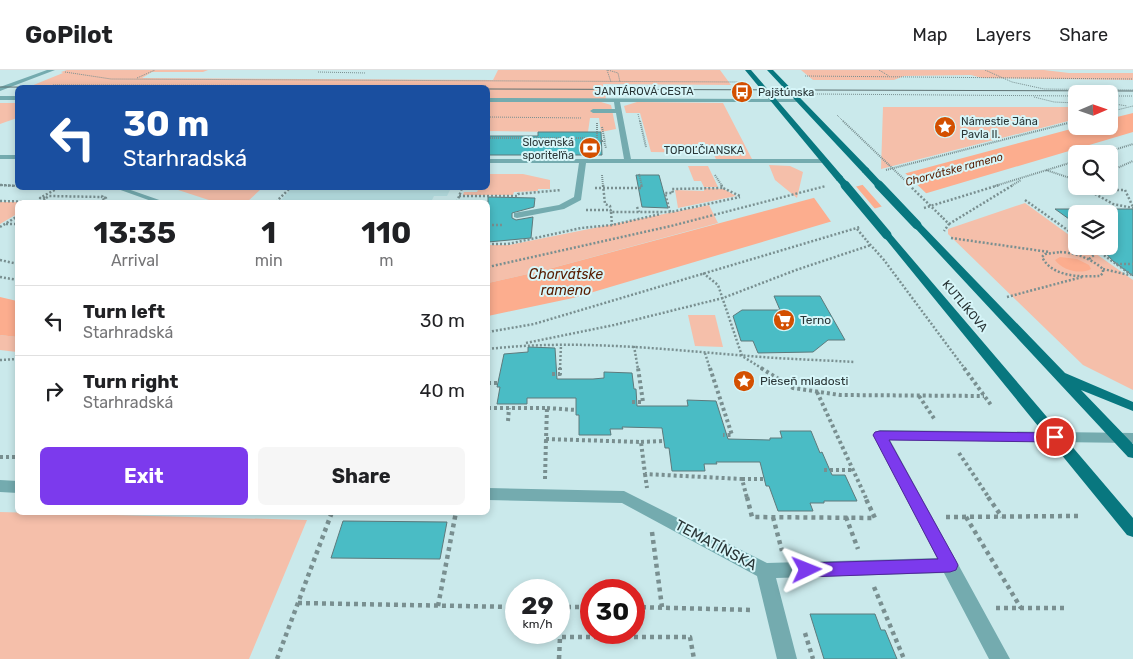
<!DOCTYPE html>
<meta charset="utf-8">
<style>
body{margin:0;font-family:Rubik,sans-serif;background:#f6f6f6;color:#202124;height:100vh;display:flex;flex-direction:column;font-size:19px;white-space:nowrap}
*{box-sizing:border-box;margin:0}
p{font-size:16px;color:#757577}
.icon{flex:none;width:28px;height:28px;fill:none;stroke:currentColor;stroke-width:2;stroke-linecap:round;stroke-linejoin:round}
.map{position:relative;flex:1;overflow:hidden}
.panel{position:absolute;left:15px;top:130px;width:475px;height:315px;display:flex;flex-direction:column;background:#fff;border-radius:8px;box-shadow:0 2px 8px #0003}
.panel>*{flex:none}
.top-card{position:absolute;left:15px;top:15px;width:475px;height:105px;border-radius:8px;box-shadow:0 2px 8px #0003;background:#1a4fa0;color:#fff;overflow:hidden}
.needle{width:32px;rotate:88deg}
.buttons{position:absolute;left:1068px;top:15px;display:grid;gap:10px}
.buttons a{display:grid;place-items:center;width:50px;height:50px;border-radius:8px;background:#fff;box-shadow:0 2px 8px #0003;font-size:25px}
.speed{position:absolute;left:505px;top:509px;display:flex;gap:10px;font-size:25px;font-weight:700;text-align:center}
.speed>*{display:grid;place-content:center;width:65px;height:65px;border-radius:50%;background:#fff;box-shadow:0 2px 8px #0003;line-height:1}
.speed small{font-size:12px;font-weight:400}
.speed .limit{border:8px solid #d22;background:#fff;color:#111}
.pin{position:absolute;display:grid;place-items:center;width:42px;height:42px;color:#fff;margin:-21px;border:2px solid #fff;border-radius:50%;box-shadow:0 1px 5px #0007}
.me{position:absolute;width:55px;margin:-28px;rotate:88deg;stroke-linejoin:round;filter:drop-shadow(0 0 4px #0008)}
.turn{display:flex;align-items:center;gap:18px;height:105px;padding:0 25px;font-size:22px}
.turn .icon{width:65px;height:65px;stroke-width:2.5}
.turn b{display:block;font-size:35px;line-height:42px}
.eta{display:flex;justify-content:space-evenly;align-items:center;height:85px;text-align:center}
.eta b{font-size:30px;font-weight:700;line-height:35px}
.button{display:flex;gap:10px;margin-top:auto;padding:10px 25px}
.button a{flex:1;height:58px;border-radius:8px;background:#7c3aed;color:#fff;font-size:20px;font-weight:700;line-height:58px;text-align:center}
.button a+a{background:#f6f6f6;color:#202124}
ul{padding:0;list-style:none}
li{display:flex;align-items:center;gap:15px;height:70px;padding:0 25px;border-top:1px solid #e0e0e0}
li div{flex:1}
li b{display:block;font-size:19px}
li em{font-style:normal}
header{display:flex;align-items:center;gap:30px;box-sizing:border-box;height:70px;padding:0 25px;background:#fff;border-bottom:1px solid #e0e0e0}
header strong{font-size:24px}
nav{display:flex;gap:28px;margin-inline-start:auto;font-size:18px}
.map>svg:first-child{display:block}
</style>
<header>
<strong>GoPilot</strong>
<nav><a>Map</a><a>Layers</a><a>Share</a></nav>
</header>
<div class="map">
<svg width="1133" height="589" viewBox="0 0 1133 589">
<rect width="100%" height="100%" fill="#cae9eb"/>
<!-- built -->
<path fill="#b6dfe2" d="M292 118H451L447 126H434L431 132H279Z"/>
<!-- green -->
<path fill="#f5bfaa" d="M67 0H208L203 2H152L142 8 493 10 498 0H720L731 15 603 14 606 29H488V18H26L63 3 61 2Z
M801 0H1044L1069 3H1133V10L982 8 971 5 904 6 894 10H813Z
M488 32H601L611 35 616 59 601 62 599 48H590L588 62H562L561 66H555L554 62 488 61Z
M637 32 723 33 752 89H716L713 83 651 82 640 43H626L624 36Z
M0 33H17V48L0 54Z
M883 37H1076V49L881 99Z
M769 95 790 96 803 102 797 128 775 110Z
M688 96H708L718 117H704L701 111H694Z
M488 104H523L550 110V119H538V121L514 122 513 125H463L464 122H477L479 118H488Z
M172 118H269L261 119 247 132H215Z
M704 118 724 119 736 126 678 138 675 120 704 121Z
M0 132H36H18L17 144 0 154Z
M1025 133 1076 170V176H1085L1133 210V320L1083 295 948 164V159Z
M709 135 718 153 541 201 488 213V175H509Z
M688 245H715L723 277 695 276Z
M0 265 17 267V282L0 280Z
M0 442 307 450 249 589H0Z"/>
<!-- water -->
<path fill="#fcad8e" d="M1133 43V62L573 228 488 246V213L541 201 1082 56H1109V49Z
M1060 187 1077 189 1089 195 1091 199C1080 205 1062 200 1055 190Z
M0 227 17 231V267L0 265Z"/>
<!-- pier -->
<path fill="#cae9eb" d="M903 101 928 125 883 138 861 113Z
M854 114 876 140 832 153 812 125Z"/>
<!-- building -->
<path fill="#4abcc5" stroke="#5e7a7c" d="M538 62H601L602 85H488V66H538Z
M636 105H659L668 138 642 137Z
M488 127 535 128 534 137 512 143V148L516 150 533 147 531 168 488 172Z
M1055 139H1133V206L1113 191 1099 176H1109V144H1076V154Z
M774 226H820L845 270H828L813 282 758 283 753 271H741L733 246 742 240H780Z
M528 277 555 278 557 309H593L604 308V302L632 303 634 319H636L637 336H688L687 330 716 331 728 369 770 370V368H782L780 361H811L820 383 822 382 832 405H845L857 431H824V433H810L813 441H778L769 416H766L760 392H716L717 394H704L705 401H672L669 378H665L662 358 622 357 623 359H610L611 365H579V345H576V328H527V334H497L500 317H497L504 284 528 282Z
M343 451 447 452 440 489 331 488Z
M810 544H875L881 560H885L897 589H824Z"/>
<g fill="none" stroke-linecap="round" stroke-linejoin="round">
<!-- path-far4 -->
<path stroke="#798f90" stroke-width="1" stroke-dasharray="1 1" stroke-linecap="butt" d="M607 0 611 12
M608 0 618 3 620 12
M879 0 889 6
M985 0 1012 12 1044 19 1133 20
M65 2 111 9 738 12
M318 2 366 3
M805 6 1133 9
M137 8 155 0
M53 15 487 16
M815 24 1076 26
M1109 26H1133
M1034 27 1054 32 1076 33
M1109 33 1127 36
M1109 42 1133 36
M638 44 640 52
M837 45 844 52
M488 47 582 48
M1073 52 1076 51"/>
<!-- path-far3 -->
<path stroke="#798f90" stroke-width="2" stroke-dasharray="1 1" stroke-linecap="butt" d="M640 51 646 77
M843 51 889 95
M597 53V77
M602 57 605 72
M488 68H596
M596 71H604L606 78
M1101 84 1133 74
M1115 99 1133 91
M886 100 1076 51
M1046 100 1076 110
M639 104 642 116
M602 105 603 116
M715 105 722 116
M0 115 18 116
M995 116 1076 91
M1011 116 1021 110"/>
<!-- path-far2 -->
<path stroke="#798f90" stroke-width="2.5" stroke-dasharray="2 2" stroke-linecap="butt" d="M0 115 18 116
M603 115 605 134 610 136 611 142H671L740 127
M721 115 723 118 740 126
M1081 116 1113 134 1133 138
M595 118H642L641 115
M1093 120H1125L1133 137
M459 126H517L518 124 561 120
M46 128 49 126 102 127
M1025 130 1076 166
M0 131 41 132
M40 132 46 128H40L58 118
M99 132 106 128 102 127 103 125
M276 132 290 118
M457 132 462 118
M637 137 639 142
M924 138 999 115
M586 140H611
M611 142 612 155
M670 142 665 123H673L672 119 723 118
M943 148 949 154 944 161
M6 154H18
M949 154 1013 115
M488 155H504
M0 157 18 146
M951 168 1049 182
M867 171 884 190 965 299
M488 174H508L581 158 612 155 661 144
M1091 176 1133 206
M1060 182C1076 183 1090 188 1103 199V203L1100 206C1080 207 1052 207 1042 187L1045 184Z
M1089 189 1098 182
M0 190 18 194
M1116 194H1133
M488 197 671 156 826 116
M1103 199 1129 205
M703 203 718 215 742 286 763 299
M0 207 18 210
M1007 227 1082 207
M488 262 534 254 860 157
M526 273 614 255 723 228 796 200 871 175
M634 276 638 299
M488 279C576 269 661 279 749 286 784 289 820 290 855 292
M705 283 710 299
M0 290 18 289
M560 299 561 275"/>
<!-- path-far1 -->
<path stroke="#798f90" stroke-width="4" stroke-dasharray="3 3" stroke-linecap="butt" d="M710 298 732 365H723
M761 298 793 318 840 325 984 326
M964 298 991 335
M552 304H560V298
M488 313H498
M817 322 866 428
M919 326 935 350
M632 332H643L638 298
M488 338H547L546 369 641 372 645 404 742 409 747 428
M547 338 576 340
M508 351 509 338
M641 372 664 371
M959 383 989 428
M0 387H18
M824 400H853
M645 404 647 418
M545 409 546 369
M742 409H764"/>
<!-- path -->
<path stroke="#798f90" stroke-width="4.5" stroke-dasharray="4 4" stroke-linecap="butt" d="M747 427 752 447 875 448 865 427
M988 427 1002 447
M773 447 782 481
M846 447 858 479
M946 447 1078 446
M966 447 1021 538
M652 462 662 537
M874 517 904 589
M298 533 516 537
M438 536 456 442
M559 537H591
M634 537 753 540
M996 538H1068
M805 563 813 589
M277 589 332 442
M559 589 560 567H690L694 589"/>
<!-- minor -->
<path fill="#74abaf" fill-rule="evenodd" d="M47 0H55L0 21V17Z
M0 26H18V30H0Z
M488 28 800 29 802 32H620L631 89H825L829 91 825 93H586L581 130 564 139 517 148 514 147V143L559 135 574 127 579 93H488V89H624L616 43H593L590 41 593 39H615L614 32H488Z
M0 85H18V89H0Z
M115 118H125L165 132H154Z
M880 360 1133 363V373L890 370 1010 589H989L944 503 776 508 797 589H777L757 506 622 433 488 430V418L624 421 767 493 937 488 873 365 875 362Z
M0 410 18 411V423L0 422Z"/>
<!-- major -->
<path fill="#08777f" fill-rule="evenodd" d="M745 0H751L843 107V111H837Z
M767 0H773L869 99V103H863Z
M917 152 920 153 1065 303 1133 332V341L1081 320 1133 374V388L1128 387 914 157 913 155Z
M887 162 890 163 1133 448V467L1127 465 884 167 882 165Z"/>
<!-- tram -->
<path stroke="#5d7071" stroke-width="1" d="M0 17 163 18
M488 19 1133 21"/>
<!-- path-bridge-far1 -->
<path stroke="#798f90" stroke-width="2" stroke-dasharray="1 1" stroke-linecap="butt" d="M889 95 911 116"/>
<!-- path-bridge -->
<path stroke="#798f90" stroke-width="2.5" stroke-dasharray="2 2" stroke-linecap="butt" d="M909 115 943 148
M857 159 867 171"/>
<!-- major-bridge-far1 -->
<path stroke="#08777f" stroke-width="7" d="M866 101 880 116
M840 109 846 116"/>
<!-- major-bridge -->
<path stroke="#08777f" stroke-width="9" d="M845 115 887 165
M879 115 917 155"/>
</g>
<!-- route -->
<path fill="#7c3aed" stroke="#51269a" d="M880 361 1055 363 1059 364 1061 367 1059 371 1055 372 889 370 956 491 958 495 956 500 950 502 807 507 801 505 799 500 801 495 807 493 938 489 873 365 875 362Z"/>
<!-- icons -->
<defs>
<g id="bus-disc" transform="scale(1.125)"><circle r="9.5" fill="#d34f00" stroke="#d7f6f9"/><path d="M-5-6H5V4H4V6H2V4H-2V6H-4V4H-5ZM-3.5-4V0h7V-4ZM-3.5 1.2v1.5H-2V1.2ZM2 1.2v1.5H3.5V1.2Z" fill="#fff"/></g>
<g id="sight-disc" transform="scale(1.125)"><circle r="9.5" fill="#d34f00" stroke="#d7f6f9"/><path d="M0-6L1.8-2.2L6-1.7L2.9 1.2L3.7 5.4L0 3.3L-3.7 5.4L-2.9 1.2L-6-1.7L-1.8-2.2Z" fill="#fff"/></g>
<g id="bank-disc" transform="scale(1.125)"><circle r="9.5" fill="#d34f00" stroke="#d7f6f9"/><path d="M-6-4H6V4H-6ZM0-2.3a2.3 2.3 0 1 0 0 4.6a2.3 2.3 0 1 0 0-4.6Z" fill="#fff"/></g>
<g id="supermarket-disc" transform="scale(1.125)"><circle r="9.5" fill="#d34f00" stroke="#d7f6f9"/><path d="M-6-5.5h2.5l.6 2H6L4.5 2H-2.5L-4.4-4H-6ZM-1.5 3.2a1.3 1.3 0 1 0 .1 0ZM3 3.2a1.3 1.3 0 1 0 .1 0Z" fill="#fff"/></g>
</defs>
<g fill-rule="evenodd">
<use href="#bus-disc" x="742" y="22"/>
<use href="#sight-disc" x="945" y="57"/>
<use href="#bank-disc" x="590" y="78"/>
<use href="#supermarket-disc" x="784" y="250"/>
<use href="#sight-disc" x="744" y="311"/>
</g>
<g text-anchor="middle" stroke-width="4" stroke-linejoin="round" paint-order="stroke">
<!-- far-street labels -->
<g font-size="11" fill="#293536" stroke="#d7f6f9">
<text x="644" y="25">JANTÁROVÁ CESTA</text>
<text x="704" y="84">TOPOĽČIANSKA</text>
</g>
<!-- far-poi labels -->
<g font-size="11" fill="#293536" stroke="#d7f6f9" text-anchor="start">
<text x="758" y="26">Pajštúnska</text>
<text x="961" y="55">Námestie Jána<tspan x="961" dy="13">Pavla II.</tspan></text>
<text x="574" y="76" text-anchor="end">Slovenská<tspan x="574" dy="13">sporiteľňa</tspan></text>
</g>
<!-- far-water labels -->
<g font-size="11" font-style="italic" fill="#571c00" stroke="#d7f6f9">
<text transform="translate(954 99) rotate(-15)" y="4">Chorvátske rameno</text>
</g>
<!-- street labels -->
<g font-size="12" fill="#293536" stroke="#d7f6f9">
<text transform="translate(965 236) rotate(50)" y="4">KUTLÍKOVA</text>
</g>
<!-- poi labels -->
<g font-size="12" fill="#293536" stroke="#d7f6f9" text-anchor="start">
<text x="800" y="254">Terno</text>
<text x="760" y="315">Pieseň mladosti</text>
</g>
<!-- water labels -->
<g font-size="14" font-style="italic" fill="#571c00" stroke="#d7f6f9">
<text x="566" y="209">Chorvátske<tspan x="566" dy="16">rameno</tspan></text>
</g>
<!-- near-street labels -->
<g font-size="15" fill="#293536" stroke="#d7f6f9">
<text transform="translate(716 475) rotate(28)" y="5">TEMATÍNSKA</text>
</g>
</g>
</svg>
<div class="buttons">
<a><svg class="needle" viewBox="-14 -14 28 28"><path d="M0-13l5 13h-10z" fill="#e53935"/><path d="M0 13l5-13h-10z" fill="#757577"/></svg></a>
<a><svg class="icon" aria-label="search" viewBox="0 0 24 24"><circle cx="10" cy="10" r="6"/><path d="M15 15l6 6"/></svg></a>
<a><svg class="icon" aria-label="layers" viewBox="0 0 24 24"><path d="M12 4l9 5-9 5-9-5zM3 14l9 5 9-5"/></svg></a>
</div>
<div class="speed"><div>29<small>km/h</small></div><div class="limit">30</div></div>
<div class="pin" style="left:1055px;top:367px;background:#d93025"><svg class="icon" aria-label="arrive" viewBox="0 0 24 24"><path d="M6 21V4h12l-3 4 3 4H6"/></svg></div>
<svg class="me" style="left:807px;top:500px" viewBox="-20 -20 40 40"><path d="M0-17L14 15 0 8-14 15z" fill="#7c3aed" stroke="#fff" stroke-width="4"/></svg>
<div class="top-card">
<div class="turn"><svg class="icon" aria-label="left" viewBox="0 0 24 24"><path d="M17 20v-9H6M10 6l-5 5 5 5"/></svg><div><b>30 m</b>Starhradská</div></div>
</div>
<section class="panel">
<div class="eta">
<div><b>13:35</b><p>Arrival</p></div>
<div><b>1</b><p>min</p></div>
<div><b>110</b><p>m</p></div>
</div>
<ul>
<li><svg class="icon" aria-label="left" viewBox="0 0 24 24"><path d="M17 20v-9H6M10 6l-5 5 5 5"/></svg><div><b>Turn left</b><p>Starhradská</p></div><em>30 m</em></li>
<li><svg class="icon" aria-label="right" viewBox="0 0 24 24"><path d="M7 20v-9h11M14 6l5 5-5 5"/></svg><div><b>Turn right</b><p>Starhradská</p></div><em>40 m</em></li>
</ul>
<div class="button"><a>Exit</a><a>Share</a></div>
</section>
</div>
